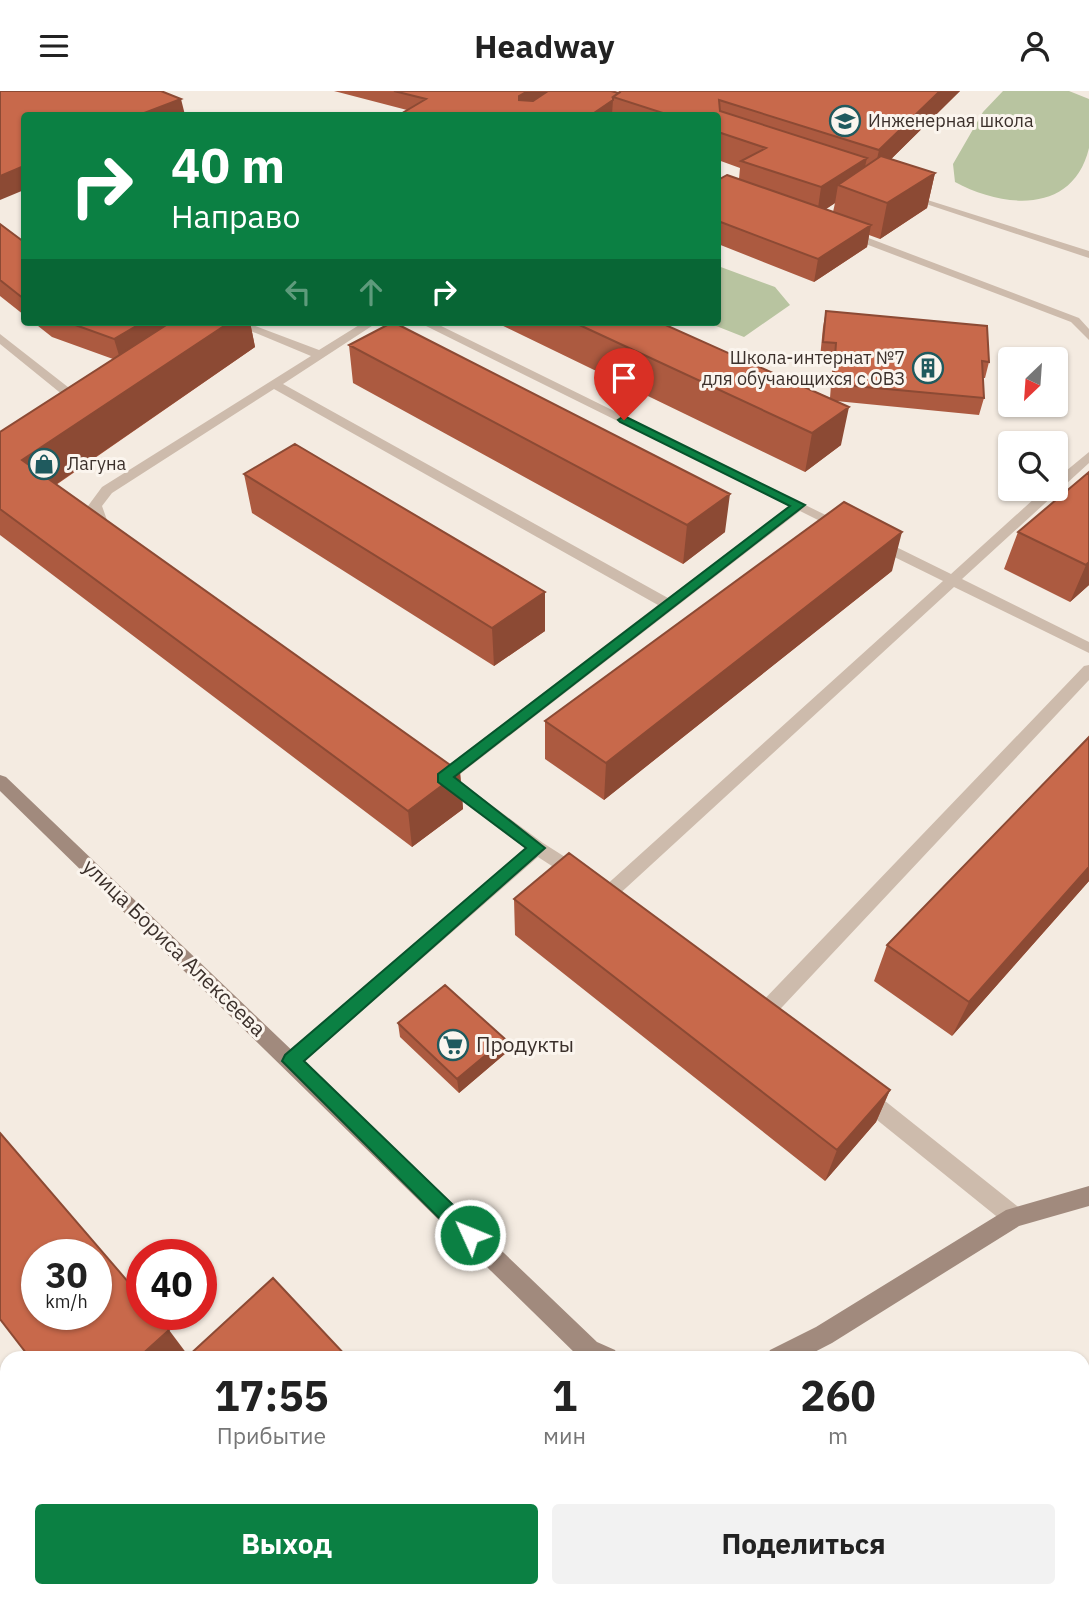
<!DOCTYPE html>
<html lang="ru">
<meta charset="utf-8">
<style>
body{margin:0;font-family:"IBM Plex Sans",sans-serif;background:#f2f2f2;color:#222;height:100vh;display:flex;flex-direction:column;font-size:26px;white-space:nowrap}
*{box-sizing:border-box;margin:0}
p{font-size:23px;color:#767676}
.icon{flex:none;width:38px;height:38px;fill:none;stroke:currentColor;stroke-width:2;stroke-linecap:round;stroke-linejoin:round}
.map{position:relative;flex:1;overflow:hidden}
.drawer{position:absolute;left:0px;top:1260px;width:1090px;height:247px;display:flex;flex-direction:column;background:#fff;border-radius:21px 21px 0 0;box-shadow:0 2px 5px #0004}
.drawer>*{flex:none}
.top-card{position:absolute;left:21px;top:21px;width:700px;height:214px;border-radius:7px;box-shadow:0 2px 5px #0004;background:#0b8043;color:#fff;overflow:hidden}
.needle{width:46px;rotate:205deg}
.controls{position:absolute;left:998px;top:256px;display:grid;gap:14px}
.controls a{display:grid;place-items:center;width:70px;height:70px;border-radius:7px;background:#fff;box-shadow:0 2px 5px #0004;font-size:35px}
.speed{position:absolute;left:21px;top:1148px;display:flex;gap:14px;font-size:35px;font-weight:700;text-align:center}
.speed>*{display:grid;place-content:center;width:91px;height:91px;border-radius:50%;background:#fff;box-shadow:0 2px 5px #0004;line-height:1}
.speed small{font-size:18px;font-weight:400}
.speed .limit{border:10px solid #d22;background:#fff;color:#111}
.pin{position:absolute;display:grid;place-items:center;width:60px;height:60px;color:#fff;margin:-72px -30px;border-radius:50% 50% 50% 0;rotate:-45deg;box-shadow:0 0 7px #0007}
.pin .icon{rotate:45deg}
.me{position:absolute;width:77px;margin:-38px;rotate:314deg;stroke-linejoin:round;filter:drop-shadow(0 0 5px #0008)}
.turn{display:flex;align-items:center;gap:24px;height:147px;padding:0 35px;font-size:32px}
.turn .icon{width:91px;height:91px;stroke-width:2.5}
.turn b{display:block;font-size:49px;line-height:60px}
.lanes{display:flex;align-items:center;height:66px;padding:0 35px;background:#0003;justify-content:center;gap:35px;direction:ltr}
.lanes .off{opacity:.35}
.eta{display:flex;justify-content:space-evenly;align-items:center;height:119px;text-align:center}
.eta b{font-size:42px;font-weight:700;line-height:49px}
.cta{display:flex;gap:14px;margin-top:auto;padding:14px 35px}
.cta a{flex:1;height:80px;border-radius:7px;background:#0b8043;color:#fff;font-size:28px;font-weight:700;line-height:80px;text-align:center}
.cta a+a{background:#f2f2f2;color:#222}
header{display:flex;justify-content:space-between;align-items:center;height:91px;padding:0 35px;background:#fff;font-size:32px;font-weight:700}
.map>svg:first-child{display:block}
</style>
<header><svg class="icon" aria-label="menu" viewBox="0 0 24 24"><path d="M4 6h16M4 12h16M4 18h16"/></svg>Headway<svg class="icon" aria-label="person" viewBox="0 0 24 24"><circle cx="12" cy="8" r="4"/><path d="M4 21q1-7 8-7t8 7"/></svg></header>
<div class="map">
<svg width="1089" height="1506" viewBox="0 0 1089 1506">
<rect width="100%" height="100%" fill="#f4ebe1"/>
<!-- green -->
<path fill="#b8c4a0" d="M1003 0H1069L1089 8C1089 23 1089 42 1089 57 1073 124 1003 117 955 91L953 73 983 21Z
M718 175 775 196 790 214 744 246 706 231H718Z"/>
<g fill="none" stroke-linecap="round" stroke-linejoin="round">
<!-- lane -->
<path fill="#cdbbac" fill-rule="evenodd" d="M842 140H850L1079 227 1089 238V249L1071 231 842 144Z
M229 231H245L319 259 364 231H378L283 293 668 507 789 415 418 231H433L850 436 843 440 838 439 800 420 455 687 543 752 584 778 587 783 584 788H572L538 766 298 976 291 979 284 976 281 970 284 964 525 757 437 691 435 687 437 683 658 514 274 298 112 402 102 415 107 429 118 439 116 442H106L94 431 88 415 102 396 311 265Z
M0 243 82 307V313H74L0 253Z
M1089 361V372L962 488 1089 551V562L954 496 615 807H603L600 802 603 797 943 490 872 455V449H882L951 483 1046 397H1055V389Z
M1089 574V589L769 930 762 932 755 930 752 924 755 918 1084 575Z
M863 996 870 998 1022 1119 1025 1126 1022 1133 1014 1137 1006 1133 856 1012 853 1005 856 998Z
M0 1372 7 1375V1406L0 1404Z
M212 1500H240L243 1506H214Z"/>
<!-- street -->
<path fill="#cdbbac" fill-rule="evenodd" d="M902 101 1089 160V167L902 105Z
M712 1500H738V1506H712Z"/>
<!-- secondary -->
<path fill="#a18a7d" fill-rule="evenodd" d="M0 684 6 686 597 1251 615 1259 619 1267H580L0 700Z
M1089 1095V1115L1019 1135 832 1252 803 1267H766L770 1259 816 1236 1006 1119Z"/>
</g>
<!-- wall -->
<path fill="#ac5a40" fill-rule="evenodd" d="M334 0H611L619 2 621 0H960L891 68 935 82 927 117 880 148 869 144 867 156 814 191 718 153V89L739 88 740 77 718 69V24H399L407 19ZM835 112 833 121 826 118Z
M0 133 24 151V224L0 205Z
M826 220 989 271 985 287H983L984 307 979 324 836 310 841 354 805 381 495 231H659L830 307 833 268 820 267 823 236Z
M33 231H250L255 256 56 394 460 681 463 718 412 756 0 444V341L113 268 52 246Z
M330 231H347L342 235Z
M349 254 725 441 683 473 353 292Z
M1089 381V494L1070 511 1004 478 1018 441Z
M244 383 545 501V540L494 575 252 422Z
M892 480 604 709 545 668V630Z
M1089 646V790L952 945 874 890 887 854Z
M514 808 890 999 876 1031 825 1090 515 844Z
M398 932 506 962 459 1002 400 946Z
M930 1500H1072L1081 1506H928Z"/>
<!-- shaded-wall -->
<path fill="#8c4a34" d="M528 0H550L519 24V5Z
M940 0H960L873 86 879 59Z
M181 8 185 24H139Z
M613 9 612 24H591Z
M867 67 861 94H838L835 112 817 124 821 96Z
M24 75V99L0 109V85Z
M935 82 927 117 880 148 887 112Z
M871 134 867 156 814 191 818 168Z
M143 231H170L121 271 114 248Z
M230 231H250L255 256 36 407 22 369Z
M849 316 841 354 805 381 812 342Z
M730 403 725 441 683 473 687 434Z
M902 441 892 480 604 709 606 672Z
M1089 471V494L1070 511 1086 474Z
M545 501V540L494 575 492 537Z
M460 681 463 718 412 756 408 720Z
M1089 776V790L952 945 969 911Z
M505 948 506 962 459 1002 457 988Z
M890 999 876 1031 825 1090 837 1059Z
M169 1239 187 1263 183 1267H138Z"/>
<!-- building -->
<path fill="#c8694b" stroke="#8c4a34" stroke-width="2" fill-rule="evenodd" d="M0 0H161L181 8 139 24H24V75L0 85Z
M394 0H528L519 5V9L533 10 548 0H611L619 2 613 6V9L591 24H399L426 8Z
M621 0H940L879 59 719 9 720 20 867 67 821 96 741 70 766 57 718 41V24H669L613 6Z
M881 65 935 82 887 112 838 94Z
M727 84 871 134 818 168 718 130V89Z
M0 133 24 151V208L0 189Z
M826 220 987 235 989 271 982 270 984 307 833 293 836 252 823 251Z
M67 231H143L114 248Z
M171 231H230L22 369 460 681 408 720 0 418V341Z
M393 231 730 403 687 434 349 254Z
M573 231H659L849 316 812 342Z
M295 353 545 501 492 537 244 383Z
M1089 381V471L1086 474 1018 441Z
M844 411 902 441 606 672 545 630Z
M1089 646V776L969 911 887 854Z
M569 762 890 999 837 1059 514 808Z
M445 894 505 948 457 988 398 932Z
M0 1042 142 1207V1223H156L169 1239 138 1267H30L0 1228ZM37 1164H96V1223H37Z
M273 1187 348 1267H186Z
M380 1500H565L571 1506H385Z
M940 1500H1072L1081 1506H938Z"/>
<!-- route -->
<path fill="#0b8043" stroke="#07532c" stroke-width="2" d="M624 325 805 414 454 686 545 757 304 970 477 1137 480 1144 477 1151 470 1154 463 1151 282 970 285 964 526 757 438 691V683L790 415 620 331 618 329Z"/>
<!-- icons -->
<defs>
<g id="school-ring" transform="scale(1.575)"><circle r="9.5" fill="#fbf5ee" stroke="#1f5a5e" stroke-width="1.5"/><path d="M0-5L7-2L0 1L-7-2ZM-4 1L0 2.5L4 1V4Q0 6-4 4Z" fill="#1f5a5e"/></g>
<g id="building-ring" transform="scale(1.575)"><circle r="9.5" fill="#fbf5ee" stroke="#1f5a5e" stroke-width="1.5"/><path d="M-4-6H4V6H1V3H-1V6H-4ZM-2.5-4.3h1.7v1.8h-1.7ZM.8-4.3h1.7v1.8H.8ZM-2.5-1h1.7V.8h-1.7ZM.8-1h1.7V.8H.8Z" fill="#1f5a5e"/></g>
<g id="shop-ring" transform="scale(1.575)"><circle r="9.5" fill="#fbf5ee" stroke="#1f5a5e" stroke-width="1.5"/><path d="M-5-2.5h2.3a2.7 3.5 0 0 1 5.4 0H5L5.5 6h-11ZM-1.5-2.5h3a1.5 2.3 0 0 0-3 0Z" fill="#1f5a5e"/></g>
<g id="supermarket-ring" transform="scale(1.575)"><circle r="9.5" fill="#fbf5ee" stroke="#1f5a5e" stroke-width="1.5"/><path d="M-6-5.5h2.5l.6 2H6L4.5 2H-2.5L-4.4-4H-6ZM-1.5 3.2a1.3 1.3 0 1 0 .1 0ZM3 3.2a1.3 1.3 0 1 0 .1 0Z" fill="#1f5a5e"/></g>
</defs>
<g fill-rule="evenodd">
<use href="#school-ring" x="845" y="30"/>
<use href="#building-ring" x="928" y="277"/>
<use href="#shop-ring" x="44" y="373"/>
<use href="#supermarket-ring" x="453" y="954"/>
</g>
<g text-anchor="middle" stroke-width="6" stroke-linejoin="round" paint-order="stroke">
<!-- far-poi labels -->
<g font-size="18" fill="#3b302b" stroke="#fbf5ee" text-anchor="start">
<text x="868" y="36">Инженерная школа</text>
<text x="905" y="273" text-anchor="end">Школа-интернат №7<tspan x="905" dy="21">для обучающихся с ОВЗ</tspan></text>
<text x="67" y="379">Лагуна</text>
</g>
<!-- street labels -->
<g font-size="21" fill="#3b302b" stroke="#fbf5ee">
<text transform="translate(174 857) rotate(44)" y="7">улица Бориса Алексеева</text>
</g>
<!-- poi labels -->
<g font-size="21" fill="#3b302b" stroke="#fbf5ee" text-anchor="start">
<text x="476" y="961">Продукты</text>
</g>
</g>
</svg>
<div class="controls">
<a><svg class="needle" viewBox="-14 -14 28 28"><path d="M0-13l5 13h-10z" fill="#e53935"/><path d="M0 13l5-13h-10z" fill="#767676"/></svg></a>
<a><svg class="icon" aria-label="search" viewBox="0 0 24 24"><circle cx="10" cy="10" r="6"/><path d="M15 15l6 6"/></svg></a>
</div>
<div class="speed"><div>30<small>km/h</small></div><div class="limit">40</div></div>
<div class="pin" style="left:624px;top:329px;background:#d93025"><svg class="icon" aria-label="arrive" viewBox="0 0 24 24"><path d="M6 21V4h12l-3 4 3 4H6"/></svg></div>
<svg class="me" style="left:470px;top:1144px" viewBox="-20 -20 40 40"><circle r="17" fill="#0b8043" stroke="#fff" stroke-width="3"/><path d="M0-11L8 9 0 5-8 9z" fill="#fff"/></svg>
<div class="top-card">
<div class="turn"><svg class="icon" aria-label="right" viewBox="0 0 24 24"><path d="M7 20v-9h11M14 6l5 5-5 5"/></svg><div><b>40 m</b>Направо</div></div>
<div class="lanes"><svg class="icon off" aria-label="left" viewBox="0 0 24 24"><path d="M17 20v-9H6M10 6l-5 5 5 5"/></svg><svg class="icon off" aria-label="ahead" viewBox="0 0 24 24"><path d="M12 20V5M6 11l6-6 6 6"/></svg><svg class="icon" aria-label="right" viewBox="0 0 24 24"><path d="M7 20v-9h11M14 6l5 5-5 5"/></svg></div>
</div>
<section class="drawer">
<div class="eta">
<div><b>17:55</b><p>Прибытие</p></div>
<div><b>1</b><p>мин</p></div>
<div><b>260</b><p>m</p></div>
</div>
<div class="cta"><a>Выход</a><a>Поделиться</a></div>
</section>
</div>
